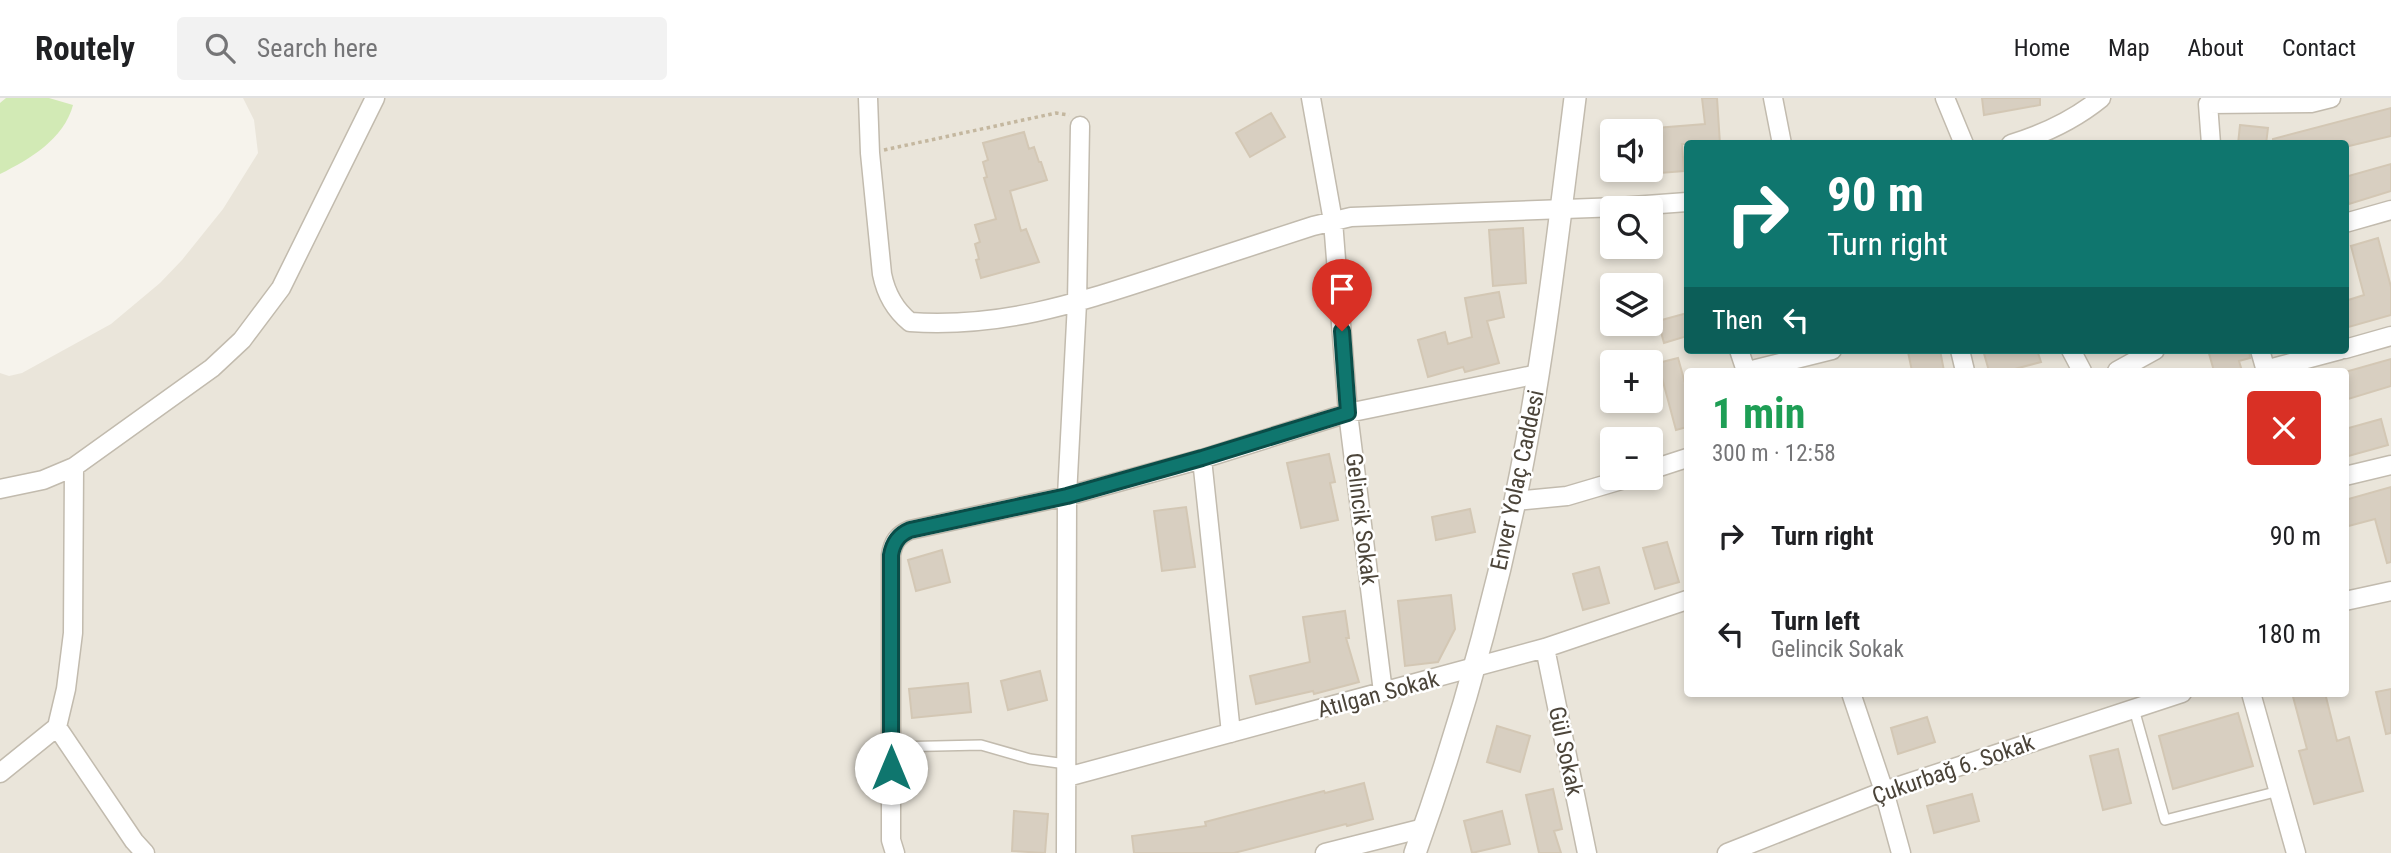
<!DOCTYPE html>
<meta charset="utf-8">
<style>
body{margin:0;font-family:"Roboto Condensed",sans-serif;background:#f2f2f2;color:#202124;height:100vh;display:flex;flex-direction:column;font-size:26px;white-space:nowrap}
*{box-sizing:border-box;margin:0}
p{font-size:23px;color:#757577}
.icon{flex:none;width:38px;height:38px;fill:none;stroke:currentColor;stroke-width:2;stroke-linecap:round;stroke-linejoin:round}
.map{position:relative;flex:1;overflow:hidden}
.drawer{position:absolute;left:1684px;top:270px;width:665px;height:329px;display:flex;flex-direction:column;background:#fff;border-radius:7px;box-shadow:0 4px 10px #0003}
.drawer>*{flex:none}
.guide{position:absolute;left:1684px;top:42px;width:665px;height:214px;border-radius:7px;box-shadow:0 4px 10px #0003;background:#0f766e;color:#fff;overflow:hidden}
.tools{position:absolute;left:1600px;top:21px;display:grid;gap:14px}
.tools a{display:grid;place-items:center;width:63px;height:63px;border-radius:7px;background:#fff;box-shadow:0 4px 10px #0003;font-size:35px}
.pin{position:absolute;display:grid;place-items:center;width:60px;height:60px;color:#fff;margin:-72px -30px;border-radius:50% 50% 50% 0;rotate:-45deg;box-shadow:0 0 7px #0007}
.pin .icon{rotate:45deg}
.me{position:absolute;width:77px;margin:-38px;rotate:0deg;stroke-linejoin:round;filter:drop-shadow(0 0 5px #0008)}
.turn{display:flex;align-items:center;gap:24px;height:147px;padding:0 28px;font-size:32px}
.turn .icon{width:91px;height:91px;stroke-width:2.5}
.turn b{display:block;font-size:49px;line-height:60px}
.then{display:flex;align-items:center;height:66px;padding:0 28px;background:#0003;gap:14px;font-size:26px}
.round{display:grid;place-items:center;flex:none;width:74px;height:74px;border-radius:7px;background:#f2f2f2}
.headline{display:flex;align-items:center;justify-content:space-between;height:119px;padding:0 28px}
h1{font-size:42px;font-weight:700;line-height:52px;color:#1e9e55}
ul{padding:0;list-style:none}
li{display:flex;align-items:center;gap:21px;height:98px;padding:0 28px}
li div{flex:1}
li b{display:block;font-size:26px}
li em{font-style:normal}
header{display:flex;align-items:center;gap:42px;box-sizing:border-box;height:98px;padding:0 35px;background:#fff;border-bottom:2px solid #e0e0e0}
header strong{font-size:33px}
nav{display:flex;gap:38px;margin-inline-start:auto;font-size:24px}
.search{width:490px;height:63px;background:#f2f2f2;display:flex;align-items:center;gap:18px;box-sizing:border-box;padding:0 24px;border-radius:7px;color:#757577;font-size:26px}
.map>svg:first-child{display:block}
</style>
<header>
<strong>Routely</strong>
<div class="search"><svg class="icon" aria-label="search" viewBox="0 0 24 24"><circle cx="10" cy="10" r="6"/><path d="M15 15l6 6"/></svg>Search here</div>
<nav><a>Home</a><a>Map</a><a>About</a><a>Contact</a></nav>
</header>
<div class="map">
<svg width="2391" height="755" viewBox="0 0 2391 755">
<rect width="100%" height="100%" fill="#f6f3ec"/>
<!-- residential -->
<path fill="#eae5da" fill-rule="evenodd" d="M243 0H2391V755H0V275L9 278 22 275 111 226 160 185 182 162 223 111 258 55 254 22ZM1612 33H1650V72H1612ZM1687 46H2345V252H1687ZM1612 110H1650V149H1612ZM1612 187H1650V226H1612ZM1612 264H1650V303H1612ZM1687 273H2345V595H1687ZM1612 341H1650V380H1612Z"/>
<!-- green -->
<path fill="#d2eab5" d="M6 0H49L73 7C64 41 30 61 0 76V5Z"/>
<!-- building -->
<path fill="#d8cfc1" stroke="#d3c7b4" stroke-width="2" d="M1702 0H1717L1720 46H1682L1684 73 1660 75 1656 30 1705 26Z
M1982 0H2040V7L1984 17Z
M2391 10V38L2345 49V46H2273V41Z
M1271 15 1285 39 1250 59 1236 35Z
M2240 27 2268 30 2266 46H2238Z
M1024 34 1029 51 1034 49 1039 64H1041L1047 82 1010 93 1021 133 1026 131 1039 164 981 180 976 162 979 161 975 146 980 144 975 127 996 121 984 80 987 79 983 64 988 62 983 45Z
M2391 66V93L2349 106 2345 93V79Z
M1523 130 1526 185 1493 188 1489 132Z
M2378 140 2391 189V217L2345 230V203L2364 197 2351 148Z
M1499 194 1504 219 1487 223 1499 265 1465 274 1463 269 1428 279 1418 242 1445 234 1448 246 1472 239 1465 200Z
M1687 215V238L1664 245 1658 223Z
M1916 252H1940L1944 273H1912L1908 254Z
M1983 252H2037L2041 264 2007 273H1989Z
M2208 252H2249L2250 260 2239 263 2242 273H2214Z
M1678 260 1687 292V329L1676 332 1658 265Z
M2391 261V288L2345 302V274Z
M2381 321 2388 347 2345 359V331Z
M1329 356 1335 384 1330 385 1338 422 1301 430 1287 365Z
M2391 389V464L2387 465 2375 421 2345 429V402Z
M1186 409 1195 469 1162 473 1154 413Z
M1470 411 1475 434 1436 442 1432 419Z
M1667 444 1679 484 1655 491 1643 450Z
M942 452 950 484 916 493 908 462Z
M1599 469 1609 505 1583 512 1573 476Z
M1451 497 1455 531 1438 564 1405 568 1398 503Z
M1345 513 1349 540H1346L1359 584 1314 596 1313 593 1256 606 1250 578 1310 564 1303 519Z
M1040 573 1047 602 1008 612 1001 583Z
M968 585 971 614 912 620 909 591Z
M2391 591V635L2386 636 2376 594Z
M2292 595H2325L2337 643 2349 639 2363 693 2314 706 2299 653 2307 651Z
M2238 615 2253 668 2173 691 2159 638Z
M1927 619 1935 644 1898 656 1891 630Z
M1497 628 1530 638 1520 674 1487 664Z
M2118 651 2131 705 2103 712 2090 658Z
M1364 685 1373 721 1347 728 1346 726 1234 755H1134L1132 738 1206 728 1205 724 1324 693 1325 695Z
M1553 691 1562 731 1554 733 1561 755H1539L1526 697Z
M1972 696 1979 723 1934 735 1927 708Z
M1014 713 1048 716 1045 755 1012 753Z
M1502 713 1510 746 1472 755 1464 723Z"/>
<g fill="none" stroke-linecap="round" stroke-linejoin="round">
<!-- service casing -->
<g stroke="#c2bbae" stroke-width="12">
<path id="service" d="M2134 611 2165 722 2279 693
M891 649 981 647 1030 661 1066 666"/>
</g>
<!-- minor casing -->
<g stroke="#c2bbae" stroke-width="21">
<path id="minor" d="M868 0 870 55 882 176C886 196 894 211 910 224 1002 230 1074 206 1160 178 1211 161 1262 145 1313 128L1351 119 1619 109 1687 104
M1311 0 1333 123 1348 315 1383 594
M1773 0 1782 46
M1945 0 1964 46
M2011 46C2044 36 2074 22 2101 0
M2211 46 2208 6 2311 5 2331 0
M2345 125 2391 112
M2345 251 2391 238
M1739 252 1746 273
M1960 252 1965 273
M2071 252 2082 273
M2260 252 2266 273
M2265 272 2340 252
M1748 273 1832 252
M2117 273 2155 252
M1202 361 1231 635
M74 369 73 535 66 591 57 629 134 743 145 755
M1650 372 1687 360
M2345 378 2391 367
M0 391 43 382 74 369 212 270 242 242 281 190 375 0
M1515 403 1567 398 1628 380
M2345 503 2391 493
M1545 550 1587 755
M1851 595 1884 693 1901 755
M2251 595 2296 755
M0 675 57 629
M1067 679 1545 550 1687 502
M895 755 891 742V457C893 444 898 437 910 432L1067 398 1202 361 1348 315 1538 276
M1066 755 1067 398 1077 205 1080 28
M1325 755 1424 730
M1727 755 1884 693 2182 595"/>
</g>
<!-- tertiary casing -->
<g stroke="#c2bbae" stroke-width="24">
<path id="tertiary" d="M1415 755C1456 641 1490 522 1515 403 1543 270 1558 135 1575 0"/>
</g>
<!-- path -->
<path stroke="#c4b79f" stroke-width="3.5" stroke-dasharray="3.5 3.5" stroke-linecap="butt" d="M884 52 1056 15 1069 17"/>
<!-- service -->
<use href="#service" stroke="#fff" stroke-width="9"/>
<!-- minor -->
<use href="#minor" stroke="#fff" stroke-width="18"/>
<!-- tertiary -->
<use href="#tertiary" stroke="#fff" stroke-width="21"/>
</g>
<g fill="none" stroke-linecap="round" stroke-linejoin="round">
<!-- route casing -->
<g stroke="#0a4d48" stroke-width="18">
<path id="route" d="M891 670V457C893 445 898 437 910 432L1067 398 1202 360 1348 315 1342 233"/>
</g>
<!-- route -->
<use href="#route" stroke="#0f766e" stroke-width="12"/>
</g>
<g text-anchor="middle" stroke-width="5" stroke-linejoin="round" paint-order="stroke">
<!-- street labels -->
<g font-size="23" fill="#4b4439" stroke="#fff">
<text transform="translate(1517 382) rotate(-78)" y="8">Enver Yolaç Caddesi</text>
<text transform="translate(1362 421) rotate(83)" y="8">Gelincik Sokak</text>
<text transform="translate(1378 596) rotate(-15)" y="8">Atılgan Sokak</text>
<text transform="translate(1566 653) rotate(78)" y="8">Gül Sokak</text>
<text transform="translate(1953 671) rotate(-19)" y="8">Çukurbağ 6. Sokak</text>
</g>
</g>
</svg>
<div class="tools">
<a><svg class="icon" aria-label="sound" viewBox="0 0 24 24"><path d="M4 9h4l5-4v14l-5-4H4zM17 9q2 3 0 6"/></svg></a>
<a><svg class="icon" aria-label="search" viewBox="0 0 24 24"><circle cx="10" cy="10" r="6"/><path d="M15 15l6 6"/></svg></a>
<a><svg class="icon" aria-label="layers" viewBox="0 0 24 24"><path d="M12 4l9 5-9 5-9-5zM3 14l9 5 9-5"/></svg></a>
<a>+</a>
<a>−</a>
</div>
<div class="pin" style="left:1342px;top:233px;background:#d93025"><svg class="icon" aria-label="arrive" viewBox="0 0 24 24"><path d="M6 21V4h12l-3 4 3 4H6"/></svg></div>
<svg class="me" style="left:891px;top:670px" viewBox="-20 -20 40 40"><circle r="19" fill="#fff"/><path d="M0-13L10 11 0 6-10 11z" fill="#0f766e"/></svg>
<div class="guide">
<div class="turn"><svg class="icon" aria-label="right" viewBox="0 0 24 24"><path d="M7 20v-9h11M14 6l5 5-5 5"/></svg><div><b>90 m</b>Turn right</div></div>
<div class="then">Then<svg class="icon" aria-label="left" viewBox="0 0 24 24"><path d="M17 20v-9H6M10 6l-5 5 5 5"/></svg></div>
</div>
<section class="drawer">
<div class="headline"><div><h1>1 min</h1><p>300 m · 12:58</p></div><a class="round" style="background:#d93025;color:#fff"><svg class="icon" aria-label="close" viewBox="0 0 24 24"><path d="M6 6l12 12M18 6L6 18"/></svg></a></div>
<ul>
<li><svg class="icon" aria-label="right" viewBox="0 0 24 24"><path d="M7 20v-9h11M14 6l5 5-5 5"/></svg><div><b>Turn right</b></div><em>90 m</em></li>
<li><svg class="icon" aria-label="left" viewBox="0 0 24 24"><path d="M17 20v-9H6M10 6l-5 5 5 5"/></svg><div><b>Turn left</b><p>Gelincik Sokak</p></div><em>180 m</em></li>
</ul>
</section>
</div>
